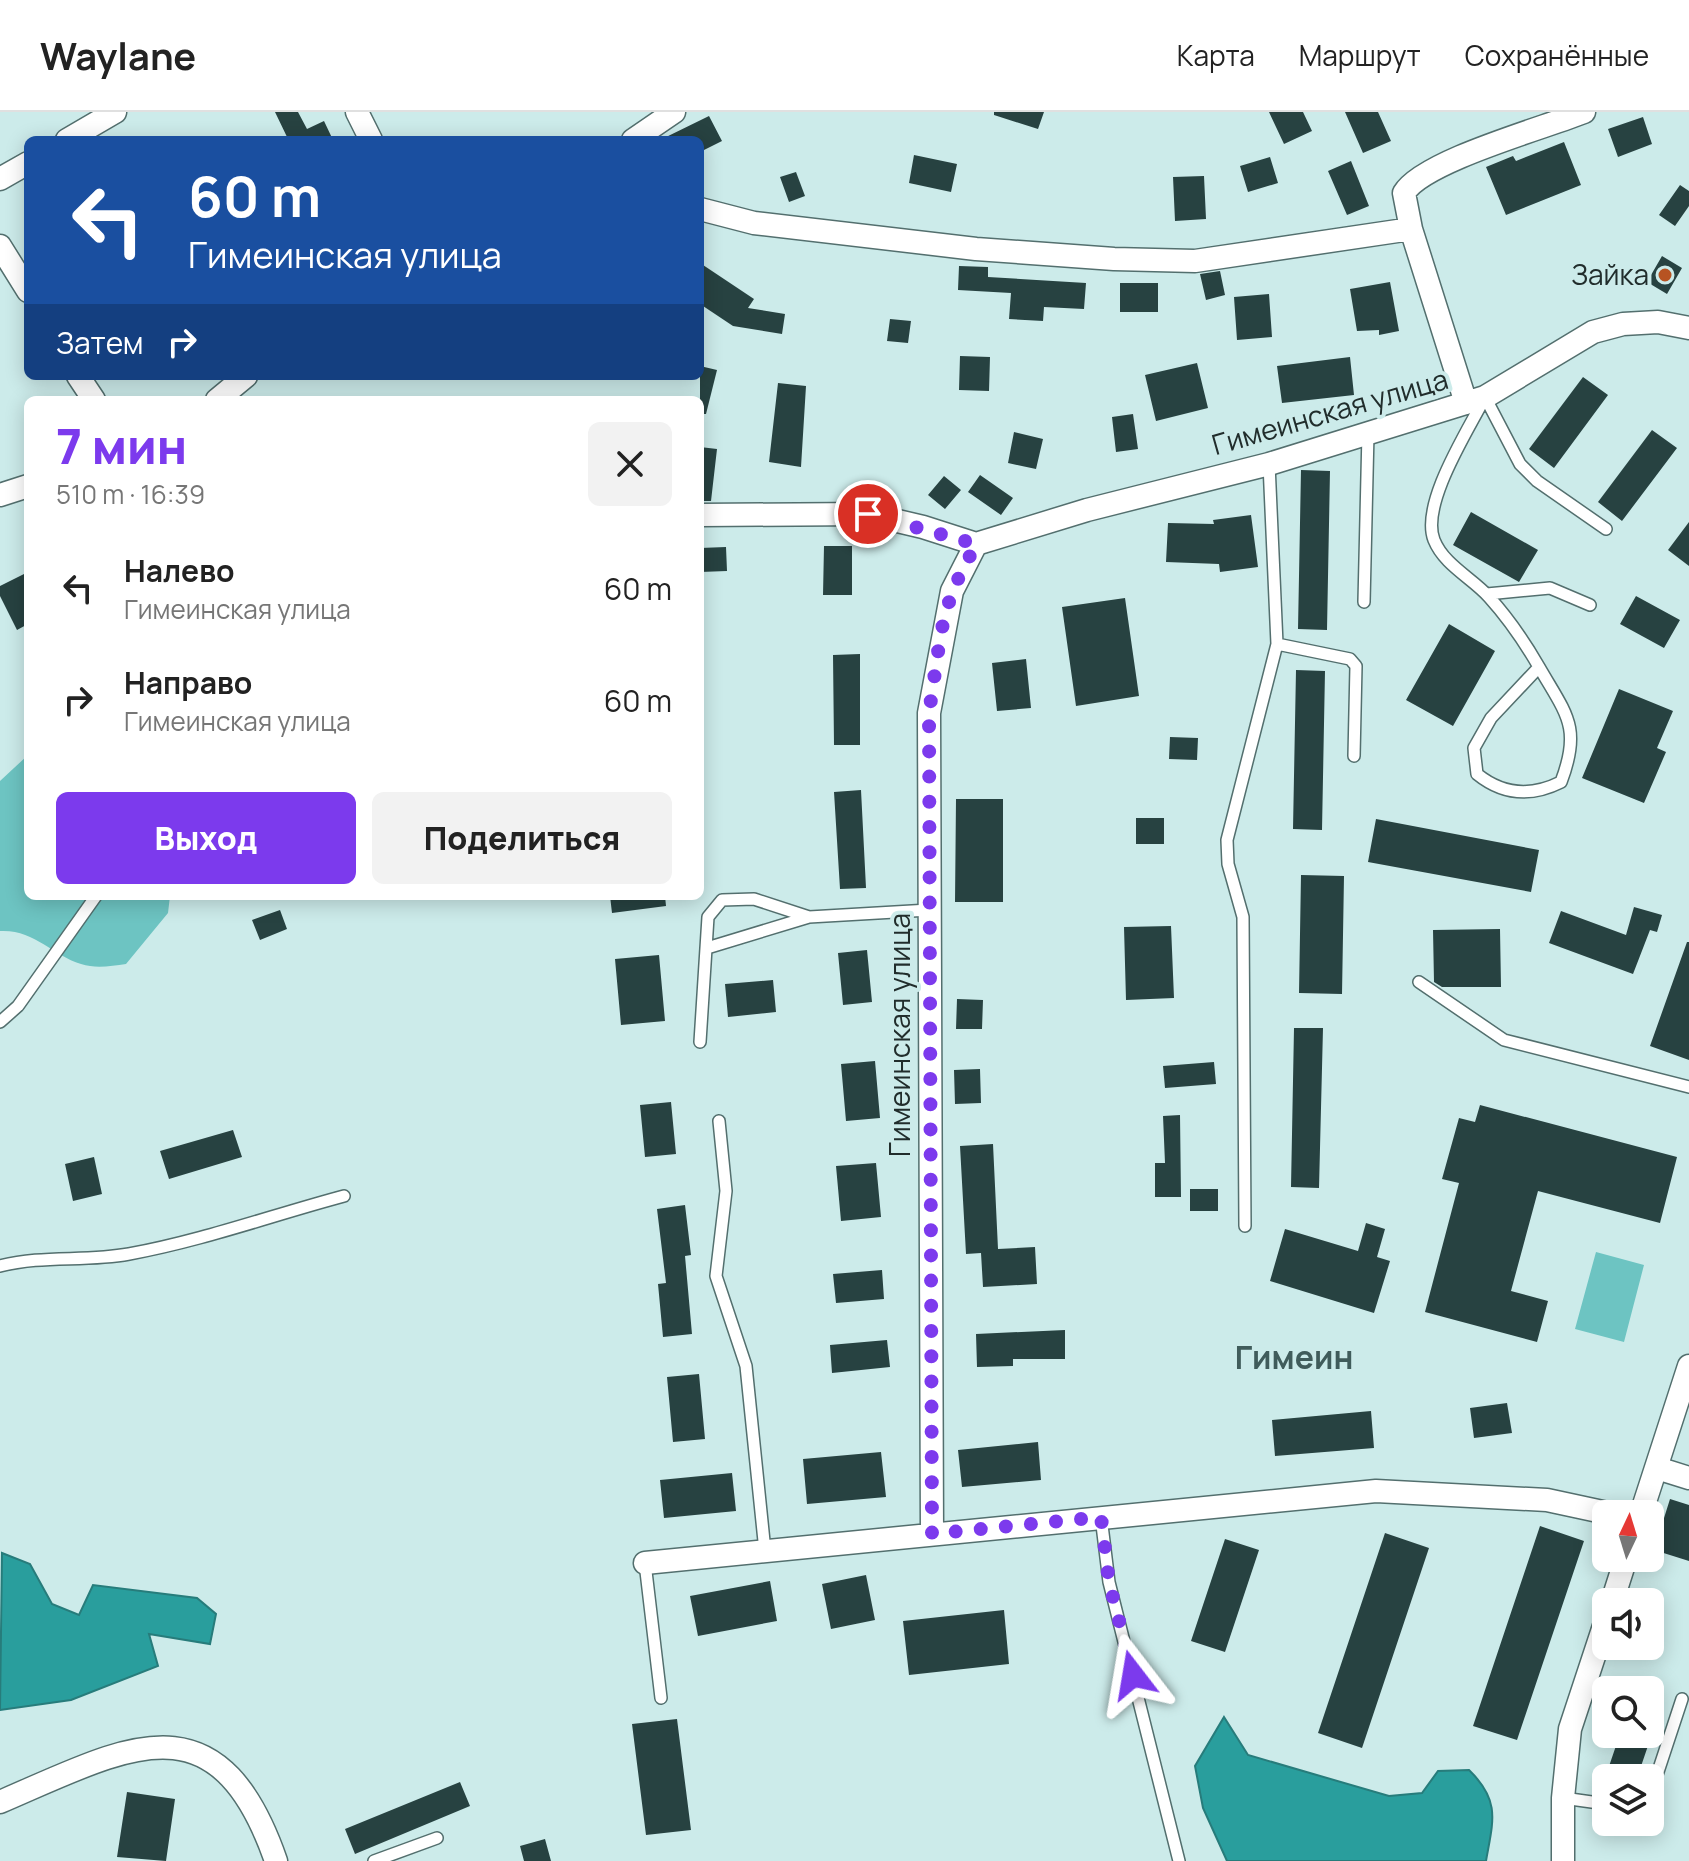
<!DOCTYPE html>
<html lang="ru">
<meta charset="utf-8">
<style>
body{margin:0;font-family:Manrope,sans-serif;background:#f2f2f2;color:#222;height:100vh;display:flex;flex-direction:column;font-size:30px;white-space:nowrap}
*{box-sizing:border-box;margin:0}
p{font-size:26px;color:#767676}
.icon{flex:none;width:44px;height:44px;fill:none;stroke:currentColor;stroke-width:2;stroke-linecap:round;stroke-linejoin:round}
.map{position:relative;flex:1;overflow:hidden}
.panel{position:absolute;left:24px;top:284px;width:680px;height:504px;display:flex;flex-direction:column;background:#fff;border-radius:12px;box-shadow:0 4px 20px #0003}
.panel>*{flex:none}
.banner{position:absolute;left:24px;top:24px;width:680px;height:244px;border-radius:12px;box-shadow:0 4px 20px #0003;background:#1a4fa0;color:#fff;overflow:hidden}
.needle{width:52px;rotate:4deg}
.fabs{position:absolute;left:1592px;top:1388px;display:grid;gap:16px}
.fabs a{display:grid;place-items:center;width:72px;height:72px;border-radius:12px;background:#fff;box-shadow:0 4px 20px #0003;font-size:40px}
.pin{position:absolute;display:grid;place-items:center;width:68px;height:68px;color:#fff;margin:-34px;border:4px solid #fff;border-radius:50%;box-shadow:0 2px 8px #0007}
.me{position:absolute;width:88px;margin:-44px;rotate:346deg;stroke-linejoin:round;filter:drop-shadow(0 0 6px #0008)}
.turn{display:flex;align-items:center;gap:28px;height:168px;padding:0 32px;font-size:36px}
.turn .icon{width:104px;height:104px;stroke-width:2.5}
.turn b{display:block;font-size:56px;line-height:68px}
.then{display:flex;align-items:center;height:76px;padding:0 32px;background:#0003;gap:16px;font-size:30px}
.round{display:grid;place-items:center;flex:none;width:84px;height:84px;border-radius:12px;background:#f2f2f2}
.head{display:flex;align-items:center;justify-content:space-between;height:136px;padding:0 32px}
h1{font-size:48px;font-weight:800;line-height:60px;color:#7c3aed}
.cta{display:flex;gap:16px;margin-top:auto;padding:16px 32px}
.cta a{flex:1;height:92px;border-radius:12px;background:#7c3aed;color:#fff;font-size:32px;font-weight:800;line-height:92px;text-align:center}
.cta a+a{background:#f2f2f2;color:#222}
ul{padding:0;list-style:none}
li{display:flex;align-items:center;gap:24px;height:112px;padding:0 32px}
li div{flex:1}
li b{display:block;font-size:30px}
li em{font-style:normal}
header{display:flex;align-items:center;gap:48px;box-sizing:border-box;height:112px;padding:0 40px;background:#fff;border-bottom:2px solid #e0e0e0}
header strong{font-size:38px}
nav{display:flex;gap:44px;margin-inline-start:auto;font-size:28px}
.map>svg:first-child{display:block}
</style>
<header>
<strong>Waylane</strong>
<nav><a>Карта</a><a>Маршрут</a><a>Сохранённые</a></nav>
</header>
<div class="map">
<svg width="1689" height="1749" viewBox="0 0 1689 1749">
<rect width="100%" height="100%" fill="#ccebea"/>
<!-- green -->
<path fill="#6dc4c2" d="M28 643V784H170L168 801 126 852C111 854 96 857 81 852 52 843 34 817 0 819V669Z
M1596 1140 1644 1153 1624 1230 1575 1217Z"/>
<!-- water -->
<path fill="#299e9d" stroke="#277c7b" stroke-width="2" d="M2 1441 30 1452 52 1492 79 1503 93 1473 197 1486 216 1502 210 1532 149 1522 158 1554 71 1588 0 1598Z
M1224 1605 1248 1643 1389 1684 1422 1681 1438 1659 1469 1658C1501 1689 1493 1709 1486 1749H1227L1203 1696 1195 1654Z"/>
<!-- building -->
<path fill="#274241" d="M275 0H298L307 17 324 9 333 28H285L288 27Z
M994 0H1044L1038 17 994 3Z
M1269 0H1303L1312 19 1284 32Z
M1345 0H1378L1391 29 1363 41Z
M709 4 722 29 700 40V28H660Z
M1643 5 1652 32 1618 45 1608 17Z
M1564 30 1581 73 1506 103 1486 55 1513 44 1516 49Z
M914 43 957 52 951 80 909 71Z
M1270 45 1278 71 1248 80 1240 54Z
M1351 49 1369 94 1347 103 1328 59Z
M796 60 805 84 789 90 780 65Z
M1204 64 1206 107 1175 109 1173 65Z
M1680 73 1689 79V94L1675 114 1659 103Z
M1662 144 1682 156 1667 182 1647 170Z
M700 151 754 187 748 196 785 202 782 222 733 214 700 192Z
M959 154 988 155V165L1086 171 1084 197 1044 195 1043 209 1009 207 1011 181 958 178Z
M1220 159 1225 183 1206 188 1200 162Z
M1390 170 1399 219 1379 223V218L1357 219 1350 177Z
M1120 171H1158V200H1120Z
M1269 182 1272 225 1237 228 1234 185Z
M890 207 911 209 908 231 887 229Z
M960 244 990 245 989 279 959 278Z
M1350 245 1354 283 1282 291 1277 254Z
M1197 251 1208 296 1156 309 1145 263Z
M700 254 717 258 706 302H700Z
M1583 265 1608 283 1554 356 1529 337Z
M778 271 806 274 801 355 769 350Z
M1133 302 1138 337 1116 340 1112 305Z
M1652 318 1677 336 1622 409 1598 390Z
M1014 320 1043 327 1036 357 1008 351Z
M700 335 717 337 711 389H700Z
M1301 358 1330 359 1327 518 1298 517Z
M980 363 1013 386 1001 403 968 380Z
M944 364 961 378 945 397 928 383Z
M1471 400 1538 438 1519 470 1453 433Z
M1251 403 1258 455 1220 460 1219 452 1166 450 1168 411 1214 412 1213 408Z
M1689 410V454L1668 438Z
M824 434H852V483H823Z
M726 435 727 459 700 460V436Z
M28 460V512L17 518 0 484V474Z
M1636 484 1680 508 1664 536 1620 512Z
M1125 486 1139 584 1076 594 1062 495Z
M1449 512 1495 539 1453 614 1406 588Z
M860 542V633H834L833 543Z
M1026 547 1031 596 997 599 992 551Z
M1296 558 1325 559 1322 718 1293 717Z
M1619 577 1673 599 1657 636 1666 640 1644 691 1582 666Z
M1170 625 1198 626 1197 648 1169 647Z
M861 678 866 776 840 777 834 680Z
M956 687H1003V790H955Z
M1136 706H1164V732H1136Z
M1376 707 1539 738 1531 780 1368 750Z
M1301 763 1344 764 1342 882 1299 881Z
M610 784H665L666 794 612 801Z
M1634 795 1662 803 1657 820 1650 818 1633 862 1549 831 1561 799 1626 823Z
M280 798 287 817 260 828 252 808Z
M1171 814 1174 886 1126 888 1124 815Z
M1500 817 1501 875H1442L1434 870 1433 818Z
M1687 830H1689V948L1650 934Z
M867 838 872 890 843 893 838 841Z
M659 843 665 909 621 913 615 847Z
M773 868 776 900 728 905 725 872Z
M957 887 983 888 982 917H956Z
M1294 916H1323L1319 1076 1291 1075Z
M875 949 880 1006 846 1009 841 952Z
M1214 950 1216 972 1165 976 1163 954Z
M980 957 981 991 955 992 954 958Z
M671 990 676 1042 645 1045 640 993Z
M1480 993 1677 1045 1660 1111 1538 1079 1511 1179 1548 1189 1537 1230 1425 1200 1459 1071 1442 1067 1459 1006 1475 1010Z
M1180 1003 1181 1085H1155V1051H1165L1163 1004Z
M233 1018 242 1045 169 1067 160 1039Z
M993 1032 998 1137 1035 1135 1037 1172 983 1175 981 1141 966 1142 960 1034Z
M94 1045 102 1082 73 1089 65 1052Z
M876 1051 881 1105 841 1109 836 1054Z
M1190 1077H1218V1099H1190Z
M685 1093 691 1143 685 1144 692 1222 663 1225 658 1172 666 1171 657 1097Z
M1366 1111 1385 1117 1377 1145 1390 1149 1374 1201 1270 1169 1285 1117 1358 1139Z
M882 1158 884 1187 836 1191 833 1162Z
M1065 1218V1247H1013V1254L977 1255 976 1222Z
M887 1228 890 1255 832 1261 830 1233Z
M699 1262 705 1327 673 1330 667 1265Z
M1507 1291 1512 1321 1474 1326 1470 1296Z
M1371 1299 1374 1336 1275 1344 1272 1308Z
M1038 1330 1041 1368 962 1375 958 1338Z
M881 1340 886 1385 807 1392 803 1347Z
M732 1361 736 1399 664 1406 660 1368Z
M1670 1387 1689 1393V1449L1654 1438Z
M1540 1414 1584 1429 1517 1628 1473 1614Z
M1385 1421 1429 1436 1362 1636 1318 1621Z
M1225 1427 1259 1438 1225 1540 1191 1529Z
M866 1463 875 1508 831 1517 822 1472Z
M770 1469 777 1509 698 1524 690 1484Z
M1004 1498 1009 1552 909 1563 903 1509Z
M677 1607 691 1718 646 1723 632 1612Z
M1620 1622H1652L1637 1666H1605Z
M460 1670 470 1694 355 1742 345 1717Z
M127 1680 175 1687 166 1749 117 1745Z
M545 1727 551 1749H524L520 1734Z"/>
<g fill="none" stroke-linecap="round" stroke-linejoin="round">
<!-- service casing -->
<g stroke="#536f6e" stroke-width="14">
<path id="service" d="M1487 482 1550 476 1590 493
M1364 490 1368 321
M1277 532 1350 547 1356 554 1354 644
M1539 555C1566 602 1582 615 1561 670 1531 685 1503 683 1477 662L1474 636 1491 606 1539 555C1524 529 1509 507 1489 485 1472 466 1444 453 1434 428 1420 392 1469 317 1485 285L1520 352 1537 369 1606 417
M707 836 809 805 929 798
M1419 870 1504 928 1689 975
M0 910 18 894 96 784
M700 930 708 805 722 788 754 787 809 805
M719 1009 726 1079 716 1164 746 1254 765 1439
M1245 1114 1243 805 1228 752 1227 728 1277 532 1269 352
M0 1154C43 1143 85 1150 129 1142 201 1129 273 1103 344 1084
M1101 1405 1109 1470 1179 1749
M645 1451 661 1586
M1650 1684 1682 1587
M1563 1686 1606 1692
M374 1749 437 1726"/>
</g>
<!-- minor casing -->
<g stroke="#536f6e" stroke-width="25">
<path id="minor" d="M357 0 371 28
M67 28 115 0
M633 28 674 0
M0 67 28 51
M700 97 754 111 976 137 1114 147 1195 149 1411 117
M0 134 28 179
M78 264 94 288
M217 288 246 264
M1466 291 1411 117 1404 81C1423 49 1544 16 1584 0
M0 383 28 374
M700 403 868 402 923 415 976 432
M1657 1356 1689 1366
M1641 1402 1689 1254
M932 1422 929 601 952 479 976 432 1087 398 1269 352 1485 285 1593 220 1623 212 1658 210 1689 216
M645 1451 1376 1379 1547 1388 1612 1402
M1612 1490 1626 1446
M0 1690C126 1636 217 1579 276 1749
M1563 1749V1686L1570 1617 1606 1508"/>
</g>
<!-- service -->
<use href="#service" stroke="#fff" stroke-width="11"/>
<!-- minor -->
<use href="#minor" stroke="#fff" stroke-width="22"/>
</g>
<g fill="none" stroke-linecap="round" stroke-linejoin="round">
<!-- route -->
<path stroke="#7c3aed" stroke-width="14" stroke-dasharray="0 25.2" d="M868 402 976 432 952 479 941 520 929 601 932 1422 1101 1405 1109 1470 1133 1563"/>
</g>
<!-- markers -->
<circle fill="#b75322" stroke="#ccebea" stroke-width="3" cx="1665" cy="163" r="8"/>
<g text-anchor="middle" stroke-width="8" stroke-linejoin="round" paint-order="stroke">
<!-- poi labels -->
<g font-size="28" fill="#212d2c" stroke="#ccebea" text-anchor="end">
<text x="1649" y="173">Зайка</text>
</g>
<!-- street labels -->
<g font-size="28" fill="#212d2c" stroke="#ccebea">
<text transform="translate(1330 300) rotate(-16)" y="10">Гимеинская улица</text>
<text transform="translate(900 923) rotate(-90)" y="10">Гимеинская улица</text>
</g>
<!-- quarter labels -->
<g font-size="32" font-weight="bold" fill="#405c5b" stroke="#ccebea">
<text x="1294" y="1257">Гимеин</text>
</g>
</g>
</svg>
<div class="fabs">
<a><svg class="needle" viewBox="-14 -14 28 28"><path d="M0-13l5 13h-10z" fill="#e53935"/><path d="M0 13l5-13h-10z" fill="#767676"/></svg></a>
<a><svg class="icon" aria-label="sound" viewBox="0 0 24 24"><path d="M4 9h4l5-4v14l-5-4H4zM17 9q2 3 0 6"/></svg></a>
<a><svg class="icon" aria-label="search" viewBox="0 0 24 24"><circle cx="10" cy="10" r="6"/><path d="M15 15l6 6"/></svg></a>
<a><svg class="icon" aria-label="layers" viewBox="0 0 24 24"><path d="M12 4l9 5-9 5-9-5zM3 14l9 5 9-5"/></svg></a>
</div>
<div class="pin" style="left:868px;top:402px;background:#d93025"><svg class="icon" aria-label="arrive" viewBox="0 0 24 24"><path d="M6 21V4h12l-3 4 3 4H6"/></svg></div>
<svg class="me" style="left:1133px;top:1563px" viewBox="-20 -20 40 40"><path d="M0-17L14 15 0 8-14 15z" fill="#7c3aed" stroke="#fff" stroke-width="4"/></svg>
<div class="banner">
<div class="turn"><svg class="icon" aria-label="left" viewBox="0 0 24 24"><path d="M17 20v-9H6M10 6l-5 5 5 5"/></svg><div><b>60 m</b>Гимеинская улица</div></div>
<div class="then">Затем<svg class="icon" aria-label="right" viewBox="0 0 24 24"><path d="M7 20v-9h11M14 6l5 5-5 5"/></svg></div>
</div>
<section class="panel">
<div class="head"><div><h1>7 мин</h1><p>510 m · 16:39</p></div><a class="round"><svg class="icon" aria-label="close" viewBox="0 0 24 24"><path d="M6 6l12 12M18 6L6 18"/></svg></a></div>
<ul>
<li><svg class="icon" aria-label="left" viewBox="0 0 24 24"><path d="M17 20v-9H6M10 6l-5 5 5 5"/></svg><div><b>Налево</b><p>Гимеинская улица</p></div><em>60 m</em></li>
<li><svg class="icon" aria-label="right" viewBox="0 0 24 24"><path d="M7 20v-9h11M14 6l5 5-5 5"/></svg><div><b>Направо</b><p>Гимеинская улица</p></div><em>60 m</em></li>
</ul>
<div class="cta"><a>Выход</a><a>Поделиться</a></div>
</section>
</div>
